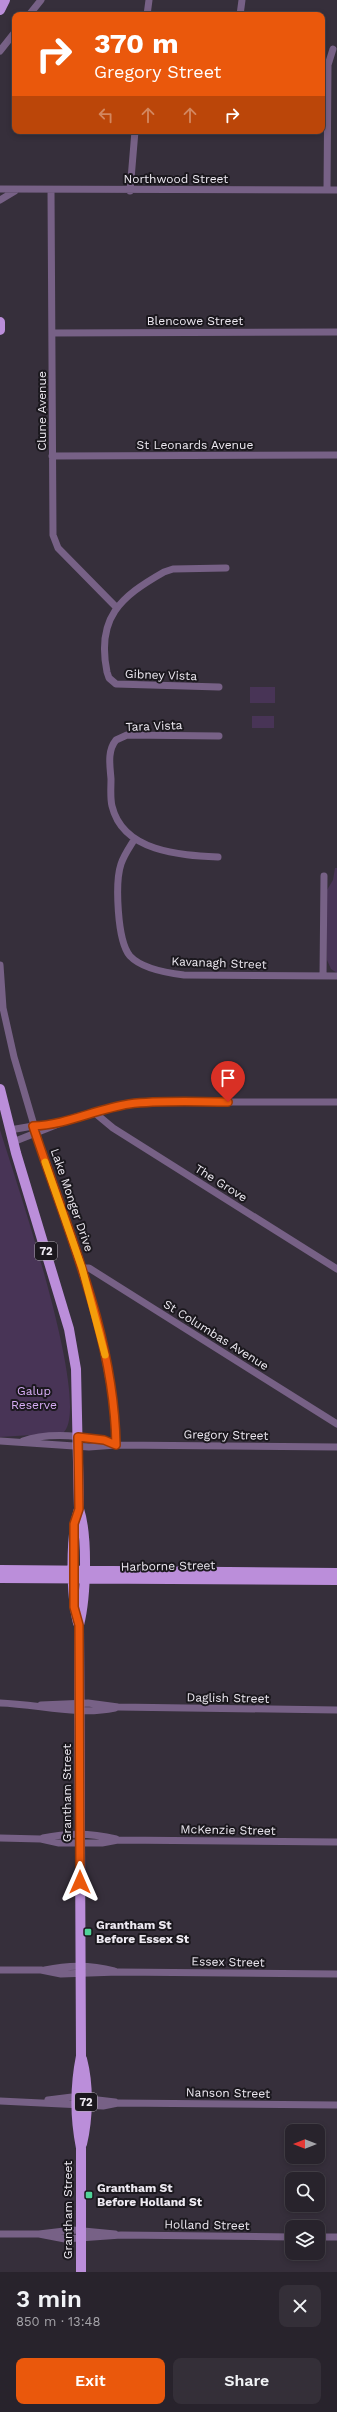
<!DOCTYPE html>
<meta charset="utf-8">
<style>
body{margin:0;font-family:"Work Sans",sans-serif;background:#342f38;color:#f1f3f6;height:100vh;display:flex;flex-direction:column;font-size:15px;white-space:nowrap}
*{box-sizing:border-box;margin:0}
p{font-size:13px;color:#a5a4a9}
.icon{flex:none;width:22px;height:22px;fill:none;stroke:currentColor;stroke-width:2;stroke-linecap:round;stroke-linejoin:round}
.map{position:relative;height:2272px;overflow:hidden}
.drawer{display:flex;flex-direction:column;background:#28232c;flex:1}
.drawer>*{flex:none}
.hud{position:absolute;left:12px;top:12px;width:313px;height:122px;border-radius:8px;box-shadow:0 2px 6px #0003,0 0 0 1px #444048;background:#ea580c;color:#fff;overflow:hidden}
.needle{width:26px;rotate:270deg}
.controls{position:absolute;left:285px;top:2124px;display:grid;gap:8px}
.controls a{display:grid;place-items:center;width:40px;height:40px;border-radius:8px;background:#28232c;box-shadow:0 2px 6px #0003,0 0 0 1px #444048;font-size:20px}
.pin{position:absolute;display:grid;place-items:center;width:34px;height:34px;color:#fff;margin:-41px -17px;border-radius:50% 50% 50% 0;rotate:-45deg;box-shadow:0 0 4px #0007}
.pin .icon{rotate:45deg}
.me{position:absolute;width:44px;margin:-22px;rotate:0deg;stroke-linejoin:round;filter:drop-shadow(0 0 3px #0008)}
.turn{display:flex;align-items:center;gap:14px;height:84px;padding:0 16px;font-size:18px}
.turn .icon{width:52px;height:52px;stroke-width:2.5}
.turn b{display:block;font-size:28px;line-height:34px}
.lanes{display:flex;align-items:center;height:38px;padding:0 16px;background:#0003;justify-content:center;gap:20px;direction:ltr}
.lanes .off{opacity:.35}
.round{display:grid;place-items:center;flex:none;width:42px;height:42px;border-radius:8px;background:#342f38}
.summary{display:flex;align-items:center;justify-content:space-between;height:68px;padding:0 16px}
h1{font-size:24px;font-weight:600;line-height:30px}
.action{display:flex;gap:8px;margin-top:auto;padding:8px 16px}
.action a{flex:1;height:46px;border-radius:8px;background:#ea580c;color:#fff;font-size:16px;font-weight:600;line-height:46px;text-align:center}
.action a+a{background:#342f38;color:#f1f3f6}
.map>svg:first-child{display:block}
</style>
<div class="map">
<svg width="337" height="2272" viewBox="0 0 337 2272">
<rect width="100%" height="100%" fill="#362f3b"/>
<!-- green -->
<path fill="#483456" d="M250 687H275V703H250Z
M252 716H274V728H252Z
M335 868H337V973L331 969 327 960V890L333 880Z
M0 1130C13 1172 94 1408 63 1433L0 1437Z"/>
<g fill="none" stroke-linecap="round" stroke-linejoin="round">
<!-- street -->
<path stroke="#776186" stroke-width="7" d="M29 15 41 0
M147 15 149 0
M240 15 242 0
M0 51 15 32
M0 189 337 190
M51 190 53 535 58 548 116 607
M327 190 328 65 333 49
M130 191 135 131
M0 200 15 191
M53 333 337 332
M52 456 337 455
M219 687 116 684 109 678 107 672C96 618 120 597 164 572L173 569 226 568
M134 840C129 848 124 855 121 864 115 882 117 941 130 956 142 969 167 973 184 975L337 976
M218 857C180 855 123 852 112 806 110 798 111 788 111 779 110 766 107 751 116 740L127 735 219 736
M0 965 3 1008 14 1057 46 1166 82 1268 102 1342 115 1414 116 1445
M323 976 324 876
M95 1113 113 1128 337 1269
M10 1130 33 1126 50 1125
M13 1142 76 1117 129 1104 165 1102H337
M82 1268H89L337 1424
M0 1441 89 1447 116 1445 337 1447
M23 1441C47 1432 90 1435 114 1444
M0 1703C38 1704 77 1716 115 1708
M41 1705 88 1703 118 1707 337 1710
M0 1838 41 1839 59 1843H102L118 1840 337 1842
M43 1838C66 1833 92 1833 116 1839
M0 1970H41L61 1974 118 1972 337 1974
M45 1970C68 1965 92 1965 114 1971
M48 2100 72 2097 115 2102
M0 2101 103 2106 118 2103 337 2105
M0 2234H39L73 2230 115 2234
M39 2234 65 2239 121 2235 292 2237
M318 2237H337"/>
<!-- primary -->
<path stroke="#bb8eda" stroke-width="10" d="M0 10 5 0
M0 322V330
M0 1089 16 1153 69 1329 76 1369 79 1509C70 1536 71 1595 78 1623
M79 1509C88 1537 86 1597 79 1625L81 2056C75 2086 75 2118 81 2148V2272
M0 1570 337 1573
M0 1578 337 1580
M82 2059C89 2086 88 2118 82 2144"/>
</g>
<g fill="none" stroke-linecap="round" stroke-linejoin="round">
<!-- route casing -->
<g stroke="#983908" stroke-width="10">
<path id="route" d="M80 1882 79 1625 74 1607V1524L79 1509 78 1437 104 1440 116 1445C114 1334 67 1230 33 1126 66 1125 96 1109 129 1104 162 1100 195 1102 228 1102"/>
</g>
<!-- route -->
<use href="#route" stroke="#ea580c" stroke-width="7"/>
<!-- slow -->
<path stroke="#f59e0b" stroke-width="7" d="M45 1162 82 1268 105 1355"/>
</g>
<!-- markers -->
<g fill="#50d398" stroke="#1b181e" stroke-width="1.5">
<rect x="84" y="1928" width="8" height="8" rx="2"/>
<rect x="85" y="2191" width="8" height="8" rx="2"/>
</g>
<g text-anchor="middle" stroke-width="4" stroke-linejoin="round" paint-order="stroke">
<!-- shield labels -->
<g fill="#1b181e" stroke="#afabb2" stroke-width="1">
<rect x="35" y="1242" width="22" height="18" rx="3"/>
<rect x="75" y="2093" width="22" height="18" rx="3"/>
</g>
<g font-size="11" font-weight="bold" fill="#eeeaf2">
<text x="46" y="1255">72</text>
<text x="86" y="2106">72</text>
</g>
<!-- street labels -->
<g font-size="12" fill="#eeeaf2" stroke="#1b181e">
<text x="176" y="183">Northwood Street</text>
<text x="195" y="325">Blencowe Street</text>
<text transform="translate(42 411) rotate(-90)" y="4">Clune Avenue</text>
<text x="195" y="449">St Leonards Avenue</text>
<text transform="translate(161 675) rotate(2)" y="4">Gibney Vista</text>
<text transform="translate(154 726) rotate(-2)" y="4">Tara Vista</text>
<text transform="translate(219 963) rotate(2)" y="4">Kavanagh Street</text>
<text transform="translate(221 1183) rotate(32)" y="4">The Grove</text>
<text transform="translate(72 1200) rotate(71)" y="4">Lake Monger Drive</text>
<text transform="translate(216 1335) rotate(32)" y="4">St Columbas Avenue</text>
<text transform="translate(226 1435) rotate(1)" y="4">Gregory Street</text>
<text transform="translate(168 1566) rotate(-1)" y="4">Harborne Street</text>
<text transform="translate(228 1698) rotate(1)" y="4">Daglish Street</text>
<text transform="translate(67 1793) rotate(-90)" y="4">Grantham Street</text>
<text transform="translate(228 1830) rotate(1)" y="4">McKenzie Street</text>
<text transform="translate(228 1962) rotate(1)" y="4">Essex Street</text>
<text transform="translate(228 2093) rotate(1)" y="4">Nanson Street</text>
<text transform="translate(68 2210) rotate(-90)" y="4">Grantham Street</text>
<text transform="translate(207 2225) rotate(1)" y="4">Holland Street</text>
</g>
<!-- park labels -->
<g font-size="12" fill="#d8aef6" stroke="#1b181e">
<text x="34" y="1395">Galup<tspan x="34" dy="14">Reserve</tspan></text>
</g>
<!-- poi labels -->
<g font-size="12" font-weight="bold" fill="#eeeaf2" stroke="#1b181e" text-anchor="start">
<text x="96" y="1929">Grantham St<tspan x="96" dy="14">Before Essex St</tspan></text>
<text x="97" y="2192">Grantham St<tspan x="97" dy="14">Before Holland St</tspan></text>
</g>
</g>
</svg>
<div class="controls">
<a><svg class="needle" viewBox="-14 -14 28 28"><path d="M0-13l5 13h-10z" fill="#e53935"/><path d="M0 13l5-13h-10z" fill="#a5a4a9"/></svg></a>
<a><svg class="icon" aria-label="search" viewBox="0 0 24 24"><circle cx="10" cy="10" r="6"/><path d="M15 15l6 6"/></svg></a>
<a><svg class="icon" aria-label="layers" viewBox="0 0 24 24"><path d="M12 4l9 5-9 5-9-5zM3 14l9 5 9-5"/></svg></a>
</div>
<div class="pin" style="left:228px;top:1102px;background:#d93025"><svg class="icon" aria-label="arrive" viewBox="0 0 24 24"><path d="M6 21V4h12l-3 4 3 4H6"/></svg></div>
<svg class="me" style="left:80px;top:1882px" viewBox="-20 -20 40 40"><path d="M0-17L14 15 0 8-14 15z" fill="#ea580c" stroke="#fff" stroke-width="4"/></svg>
<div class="hud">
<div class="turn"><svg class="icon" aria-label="right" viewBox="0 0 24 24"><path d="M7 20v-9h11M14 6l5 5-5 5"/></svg><div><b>370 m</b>Gregory Street</div></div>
<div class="lanes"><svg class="icon off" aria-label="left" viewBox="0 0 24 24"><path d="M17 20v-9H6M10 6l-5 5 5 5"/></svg><svg class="icon off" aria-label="ahead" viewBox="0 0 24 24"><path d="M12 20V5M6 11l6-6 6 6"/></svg><svg class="icon off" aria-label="ahead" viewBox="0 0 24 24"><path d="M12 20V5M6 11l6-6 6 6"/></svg><svg class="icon" aria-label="right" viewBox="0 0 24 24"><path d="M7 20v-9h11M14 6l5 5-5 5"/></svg></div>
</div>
</div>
<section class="drawer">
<div class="summary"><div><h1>3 min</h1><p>850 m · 13:48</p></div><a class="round"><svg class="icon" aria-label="close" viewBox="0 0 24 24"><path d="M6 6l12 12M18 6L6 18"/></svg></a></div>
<div class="action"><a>Exit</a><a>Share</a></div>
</section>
